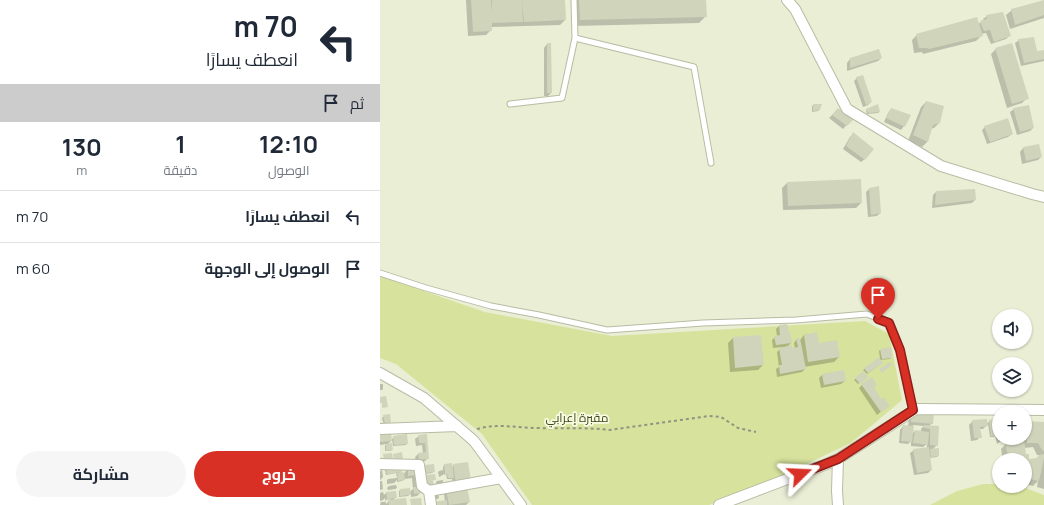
<!DOCTYPE html>
<html lang="ar">
<meta charset="utf-8">
<style>
body{margin:0;font-family:Manrope,Cairo,sans-serif;background:#f6f6f7;color:#1f2937;direction:rtl;height:100vh;display:flex;flex-direction:column;font-size:15px;white-space:nowrap}
*{box-sizing:border-box;margin:0}
p{font-size:13px;color:#747a83}
.icon{flex:none;width:22px;height:22px;fill:none;stroke:currentColor;stroke-width:2;stroke-linecap:round;stroke-linejoin:round}
.map{position:relative;flex:1;overflow:hidden;direction:ltr}
.sheet{display:flex;flex-direction:column;background:#fff;width:380px}
.sheet>*{flex:none}
.hud{background:#fff;color:#1f2937;overflow:hidden}
.buttons{position:absolute;left:612px;top:309px;display:grid;gap:8px}
.buttons a{display:grid;place-items:center;width:40px;height:40px;border-radius:50%;background:#fff;box-shadow:0 1px 3px #0004;font-size:20px}
.pin{position:absolute;display:grid;place-items:center;width:34px;height:34px;color:#fff;margin:-41px -17px;border-radius:50% 50% 50% 0;rotate:-45deg;box-shadow:0 0 4px #0007}
.pin .icon{rotate:45deg}
.me{position:absolute;width:44px;margin:-22px;rotate:69deg;stroke-linejoin:round;filter:drop-shadow(0 0 3px #0008)}
.turn{display:flex;align-items:center;gap:14px;height:84px;padding:0 16px;font-size:18px}
.turn .icon{width:52px;height:52px;stroke-width:2.5}
.turn b{display:block;font-size:28px;line-height:34px}
.then{display:flex;align-items:center;height:38px;padding:0 16px;background:#0003;gap:8px;font-size:15px}
.eta{display:flex;justify-content:space-evenly;align-items:center;height:68px;text-align:center}
.eta b{font-size:24px;font-weight:700;line-height:28px}
.primary-button{display:flex;gap:8px;margin-top:auto;padding:8px 16px}
.primary-button a{flex:1;height:46px;border-radius:24px;background:#d93025;color:#fff;font-size:16px;font-weight:700;line-height:46px;text-align:center}
.primary-button a+a{background:#f6f6f7;color:#1f2937}
ul{padding:0;list-style:none}
li{display:flex;align-items:center;gap:12px;height:52px;padding:0 16px;border-top:1px solid #e0e1e3}
li div{flex:1}
li b{display:block;font-size:15px}
li em{font-style:normal}
main{display:flex;flex:1;min-height:0}
.map>svg:first-child{display:block}
</style>
<main>
<div class="map">
<svg width="664" height="505" viewBox="0 0 664 505">
<rect width="100%" height="100%" fill="#e9eed5"/>
<!-- green -->
<path fill="#d7e39d" d="M0 276 105 312 232 336 485 321 509 334 522 400 471 443 390 481 329 505H152L102 434 16 364 0 358Z
M603 484H619V486H640L664 495V505H550L577 491Z"/>
<!-- shadow -->
<path fill="#0003" fill-rule="evenodd" d="M86 0H184L185 20 180 25 111 27V30L106 35 88 36Z
M194 0H325L326 16 319 23 193 26Z
M664 1V18L630 29 626 15 632 10Z
M607 16 630 35 626 39 611 44 606 33 601 34V36L596 41 543 54 542 52 534 53 532 40 537 35 598 24 604 21 603 19Z
M639 40 656 52 664 51V61L641 66 635 43Z
M167 44 171 93 168 96H164V48Z
M616 49 647 98 642 103 627 108 611 54Z
M501 58 498 61 467 71V63L470 59Z
M477 78 491 102 488 105 483 107 474 81Z
M546 102 559 123 554 128 550 129 547 142 542 147 528 141 541 107Z
M433 105H440L439 110 438 111 432 112V106Z
M458 109 472 119 463 129 449 118Z
M487 109 499 112 498 113 487 114 486 111Z
M511 109 524 126 521 130 504 122 508 113Z
M634 109 653 128 650 131 637 135 630 112Z
M605 127 632 134 628 137 607 144 602 130Z
M473 134 485 159 481 162 463 149 470 137Z
M643 148 661 157 658 160 642 164 640 152Z
M407 183 481 203 476 208 403 210 402 188Z
M489 189 500 213 497 216 488 217 486 192Z
M556 192 595 200 592 203 552 208 553 195Z
M407 325 411 343 406 348 411 349H415L414 343 417 339 420 340 424 335 436 333 438 344 459 357 454 362 424 367 425 369 422 372 397 377 396 369 399 367 397 352 402 347 393 348 392 340 395 337 397 336 396 329 399 326Z
M380 336 383 365 378 370 350 372 348 343 353 338Z
M500 350 511 357 510 359 500 360 501 364 487 374 483 370 500 358 499 351Z
M483 373 486 377 478 384 474 380Z
M442 375 465 381 461 384 441 388 439 378Z
M0 384H3V389L2 390H0Z
M482 385 493 388 501 400 508 406 497 415 479 388Z
M9 415 10 423 9 424 4 425 2 418 4 416Z
M529 417 552 423 549 426 557 445 553 449 558 456 557 457 549 458 551 470 548 473 534 475 530 453 534 450 547 448V444L543 447 531 446V441L528 444 519 443 520 430 523 426 528 427ZM533 425 544 426 541 429V432L535 431 532 434Z
M618 420H619V438H645V422L664 423V454L663 458 664 457V489L657 487 658 481 653 486 645 484V460H623L621 449 626 444 624 439 617 444 615 435 614 437H610L608 424 603 429H600V437L597 440 591 441 589 425 593 421 606 424 610 421 614 424ZM640 438V441L635 442ZM653 447 657 455H660L655 460 649 461 645 455 644 448Z
M0 435 11 441 7 445 12 450 10 451H5V446L6 444 0 445Z
M46 435 48 458 45 461 36 462 35 457 38 454H43L42 445 36 446 35 439 39 436Z
M14 437 27 443 26 445 13 446 12 439Z
M64 465 72 467 74 465 90 481 73 486 72 479H67L66 474 64 475V474L61 476 59 477 58 472 59 471 63 470V467Z
M45 466 53 472 52 473 45 474 44 468Z
M20 467 21 474 25 473V472L28 469 37 468 40 493 37 496 31 497V493L28 496 19 497V491L20 490 29 489 30 492 33 489 32 478 24 479 22 481 17 482V480L14 483 7 484V480L8 479 17 478 16 473 6 475 5 470 7 468Z
M2 470 3 477 0 480V471Z
M63 480V482L62 484 56 485V482L57 481Z
M0 481H2L3 489 0 490Z
M16 485 17 488 15 489 8 490 7 488 9 486Z
M67 490 89 502 86 505H51L65 502 64 494Z
M3 492 4 495 6 493 15 492 16 497 12 501 26 505H0L1 502H6L5 498 3 500 0 501V493ZM11 499 6 504 5 500Z
M58 493 59 498 57 499 53 500 52 495Z"/>
<!-- building -->
<path fill="#cfd4bb" d="M91 0H111V12L112 0H142L143 22 112 23V31L93 32Z
M142 0H185L186 20 144 22Z
M199 0H326L327 17 200 20Z
M664 0V15L635 25 631 9Z
M623 12 631 36 614 42 610 30 604 31 600 21 607 19 606 15Z
M597 17 603 36 549 49 547 48H539L536 34Z
M654 37 657 51 664 50V59L644 63 638 39Z
M167 43H171L172 93H167Z
M632 43 649 99 632 104 615 48Z
M499 49 502 58 470 68V58Z
M483 75 492 102 486 105 476 77Z
M546 101 564 106 560 123 553 125 548 142 533 135Z
M433 104H442L440 110 433 111Z
M498 104 500 112 488 113 486 109Z
M649 105 654 128 640 132 633 108Z
M458 108 474 119 467 126 452 115Z
M511 108 531 115 525 127 506 118Z
M628 118 633 134 610 142 604 126Z
M473 132 494 149 485 160 466 146Z
M659 144 662 157 646 161 643 147Z
M481 179 482 203 408 206 407 182Z
M499 186 501 213 491 215 489 188Z
M595 189 596 200 555 205 556 191Z
M407 324 409 332H410L412 343 396 345 394 336 400 335 399 325Z
M437 332 439 343 457 340 460 357 428 362 424 335Z
M381 335 384 365 355 368 353 337Z
M416 338H420L426 369 400 374 399 365H402L399 348 412 345V348L418 347Z
M511 347 512 358 502 359 500 349Z
M499 357 503 363 488 373 484 368Z
M510 362 512 365 502 373 499 369Z
M464 370 466 381 444 385 442 374Z
M483 371 488 377 480 384 475 378Z
M492 377 497 385 494 387 501 399 504 397 510 406 501 412 481 384Z
M6 396 8 407 2 408V403H0V397Z
M532 413 554 414 553 424 531 422Z
M10 414 11 423 5 424 3 415Z
M607 419 608 426 600 427 602 438H594L592 420Z
M614 419 616 436H611L609 420Z
M645 421 664 422V451L662 450 658 443H647L645 435Z
M523 425 534 426 532 442 521 441Z
M544 425 559 426 558 446 550 445V429L544 428Z
M535 430 549 432 548 445 533 443Z
M11 433 12 441 0 442V434Z
M27 434 28 444 14 445 13 436Z
M47 434 49 459 39 460 38 453 46 452 45 443H39L38 435Z
M644 439 646 454H649V459L658 458 659 455 664 454V458L659 481 645 478V460H643L641 455V460H629L625 443Z
M12 443 13 450 6 451V444Z
M549 447 552 470 537 473 533 449Z
M559 448V456L551 457 550 449Z
M22 452 23 460 14 461 13 454Z
M12 453 13 459 4 460 3 454Z
M88 462 91 481 76 483 73 464Z
M72 463 74 478H68L67 474H65L64 464Z
M54 464 55 472 46 473 45 465Z
M21 465 22 472 7 474 6 467Z
M38 466 41 493 34 494 33 487H36L35 475 28 476V468Z
M24 472 25 480 18 481 17 473Z
M55 474 56 480H53L54 485 47 486 46 475Z
M87 487 90 502 69 505 66 490Z
M30 488 31 495 20 496V489Z
M16 491 17 498 7 499 6 492Z
M26 498 27 505H9L8 500Z
M41 498 42 505H31L30 499Z
M67 500V505H53L52 502Z"/>
<g fill="none" stroke-linecap="round" stroke-linejoin="round">
<!-- service casing -->
<g stroke="#b8bca4" stroke-width="7">
<path id="service" d="M194 0 195 38 314 67 331 163
M130 104 182 98 195 38
M0 273 46 288 111 306 159 315 227 330 323 323 416 320 487 314 509 323 520 350 533 410"/>
</g>
<!-- minor casing -->
<g stroke="#b8bca4" stroke-width="12">
<path id="minor" d="M407 0 415 9 467 109 561 166 652 194 664 197
M0 373 44 398 94 441 141 505
M0 429 77 426
M0 464 39 465 42 486 49 491 51 505
M49 491 121 478
M339 505 447 464 458 459 536 409 664 410
M458 505 457 491 458 459"/>
</g>
<!-- path -->
<path stroke="#8f9381" stroke-width="2" stroke-dasharray="3 3" stroke-linecap="butt" d="M97 429C117 423 137 428 158 428 182 429 205 427 229 430L329 416 341 417 358 428 376 432"/>
<!-- service -->
<use href="#service" stroke="#fff" stroke-width="5"/>
<!-- minor -->
<use href="#minor" stroke="#fff" stroke-width="10"/>
</g>
<g fill="none" stroke-linecap="round" stroke-linejoin="round">
<!-- route casing -->
<g stroke="#8d1f18" stroke-width="10">
<path id="route" d="M420 474 458 459 533 410 520 350 509 323 498 319"/>
</g>
<!-- route -->
<use href="#route" stroke="#d93025" stroke-width="7"/>
</g>
<g text-anchor="middle" stroke-width="3.5" stroke-linejoin="round" paint-order="stroke">
<!-- park labels -->
<g font-size="12" fill="#3f451a" stroke="#f7fce2">
<text x="197" y="422">مقبرة إعرابي</text>
</g>
</g>
</svg>
<div class="buttons">
<a><svg class="icon" aria-label="sound" viewBox="0 0 24 24"><path d="M4 9h4l5-4v14l-5-4H4zM17 9q2 3 0 6"/></svg></a>
<a><svg class="icon" aria-label="layers" viewBox="0 0 24 24"><path d="M12 4l9 5-9 5-9-5zM3 14l9 5 9-5"/></svg></a>
<a>+</a>
<a>−</a>
</div>
<div class="pin" style="left:498px;top:319px;background:#d93025"><svg class="icon" aria-label="arrive" viewBox="0 0 24 24"><path d="M6 21V4h12l-3 4 3 4H6"/></svg></div>
<svg class="me" style="left:420px;top:474px" viewBox="-20 -20 40 40"><path d="M0-17L14 15 0 8-14 15z" fill="#d93025" stroke="#fff" stroke-width="4"/></svg>
</div>
<section class="sheet">
<div class="hud">
<div class="turn"><svg class="icon" aria-label="left" viewBox="0 0 24 24"><path d="M17 20v-9H6M10 6l-5 5 5 5"/></svg><div><b>70 m</b>انعطف يسارًا</div></div>
<div class="then">ثم<svg class="icon" aria-label="arrive" viewBox="0 0 24 24"><path d="M6 21V4h12l-3 4 3 4H6"/></svg></div>
</div>
<div class="eta">
<div><b>12:10</b><p>الوصول</p></div>
<div><b>1</b><p>دقيقة</p></div>
<div><b>130</b><p>m</p></div>
</div>
<ul>
<li><svg class="icon" aria-label="left" viewBox="0 0 24 24"><path d="M17 20v-9H6M10 6l-5 5 5 5"/></svg><div><b>انعطف يسارًا</b></div><em>70 m</em></li>
<li><svg class="icon" aria-label="arrive" viewBox="0 0 24 24"><path d="M6 21V4h12l-3 4 3 4H6"/></svg><div><b>الوصول إلى الوجهة</b></div><em>60 m</em></li>
</ul>
<div class="primary-button"><a>خروج</a><a>مشاركة</a></div>
</section>
</main>
